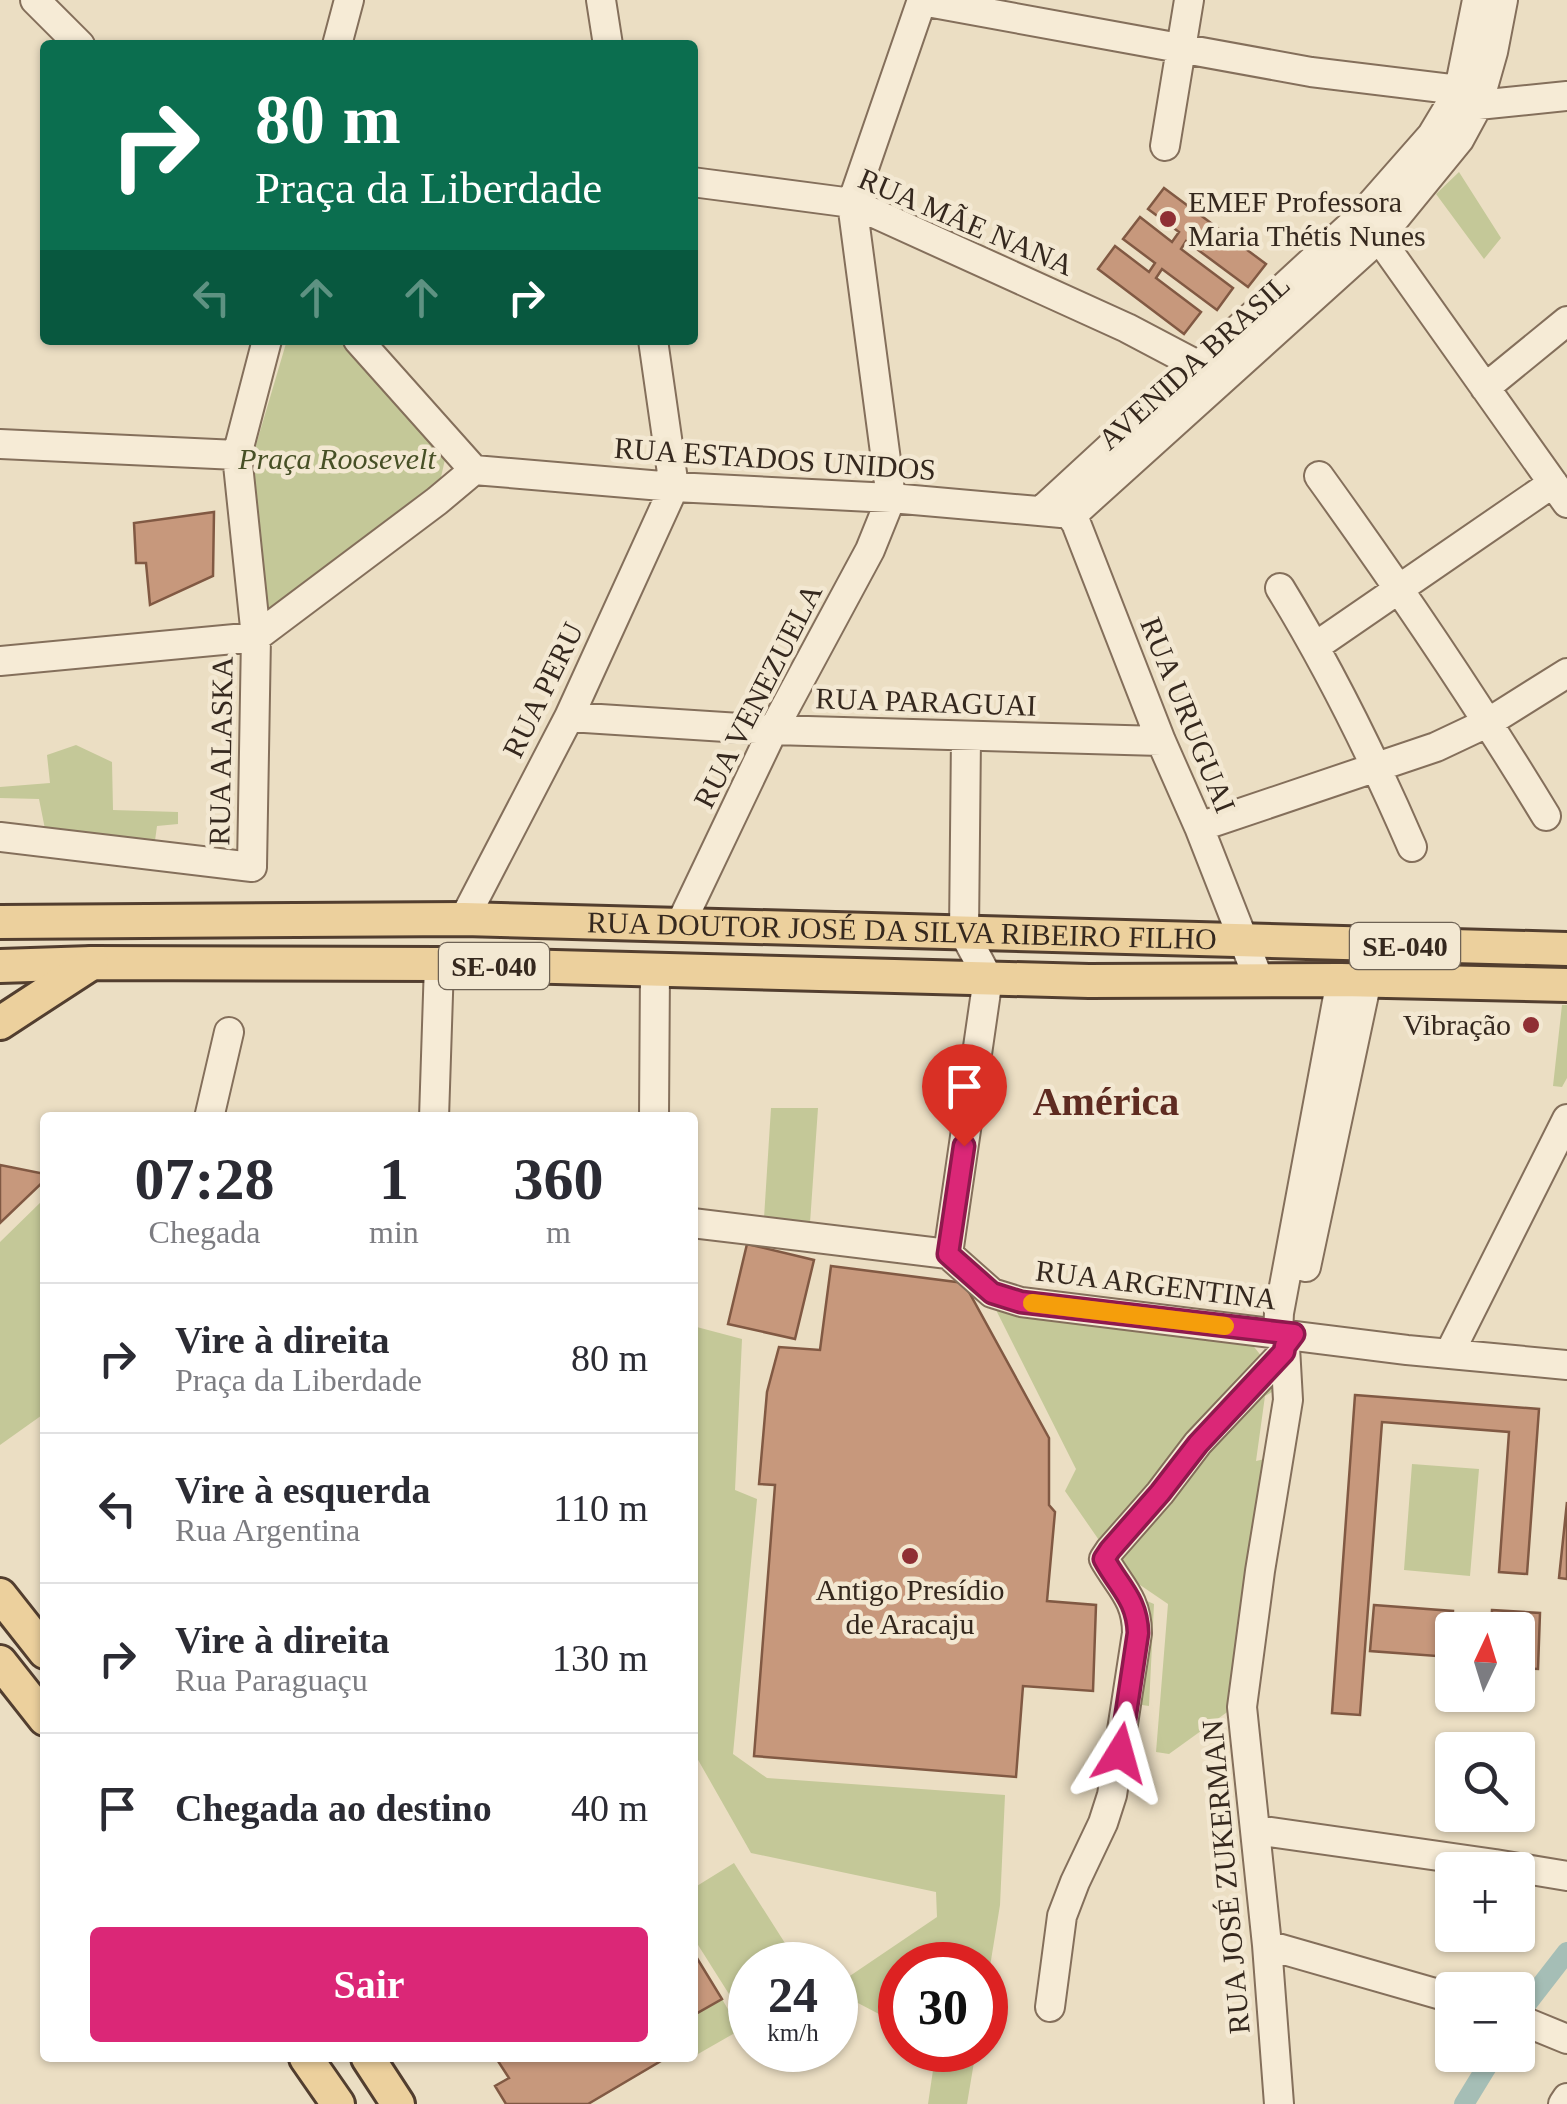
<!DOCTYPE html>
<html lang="pt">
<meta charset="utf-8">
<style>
body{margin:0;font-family:"Times New Roman",serif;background:#f2f2f3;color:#2b2b33;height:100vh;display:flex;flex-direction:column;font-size:38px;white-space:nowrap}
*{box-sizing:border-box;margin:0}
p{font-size:32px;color:#7c7c81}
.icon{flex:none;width:55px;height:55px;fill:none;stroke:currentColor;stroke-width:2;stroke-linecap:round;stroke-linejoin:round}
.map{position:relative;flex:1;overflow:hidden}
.drawer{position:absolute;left:40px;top:1112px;width:658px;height:950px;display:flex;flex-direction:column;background:#fff;border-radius:10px;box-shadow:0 2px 8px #0004}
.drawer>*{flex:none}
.top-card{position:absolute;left:40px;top:40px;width:658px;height:305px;border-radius:10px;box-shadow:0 2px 8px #0004;background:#0b6e4f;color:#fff;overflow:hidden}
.needle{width:65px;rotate:4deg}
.buttons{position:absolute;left:1435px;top:1612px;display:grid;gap:20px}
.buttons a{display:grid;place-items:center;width:100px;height:100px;border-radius:10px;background:#fff;box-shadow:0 2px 8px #0004;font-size:50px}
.speed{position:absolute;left:728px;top:1942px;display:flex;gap:20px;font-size:50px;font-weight:700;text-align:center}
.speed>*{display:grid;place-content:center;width:130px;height:130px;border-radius:50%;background:#fff;box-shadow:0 2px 8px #0004;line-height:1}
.speed small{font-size:25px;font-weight:400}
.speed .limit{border:15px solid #d22;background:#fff;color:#111}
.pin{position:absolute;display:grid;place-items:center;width:85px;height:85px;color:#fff;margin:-102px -42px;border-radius:50% 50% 50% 0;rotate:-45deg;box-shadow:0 0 10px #0007}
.pin .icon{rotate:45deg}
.me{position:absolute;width:110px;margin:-55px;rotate:8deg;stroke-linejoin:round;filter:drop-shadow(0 0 8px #0008)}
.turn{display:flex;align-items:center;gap:35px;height:210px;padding:0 50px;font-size:45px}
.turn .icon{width:130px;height:130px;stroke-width:2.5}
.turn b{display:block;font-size:70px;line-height:85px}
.lanes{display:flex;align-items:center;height:95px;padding:0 50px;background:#0003;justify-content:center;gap:50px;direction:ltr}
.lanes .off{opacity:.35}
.eta{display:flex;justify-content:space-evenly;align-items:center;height:170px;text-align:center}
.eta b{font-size:60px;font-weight:700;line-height:70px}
.action{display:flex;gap:20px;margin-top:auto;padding:20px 50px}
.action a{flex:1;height:115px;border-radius:10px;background:#db2777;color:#fff;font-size:40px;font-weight:700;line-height:115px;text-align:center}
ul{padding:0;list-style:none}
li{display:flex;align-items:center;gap:30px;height:150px;padding:0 50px;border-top:2px solid #e1e1e2}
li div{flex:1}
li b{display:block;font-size:38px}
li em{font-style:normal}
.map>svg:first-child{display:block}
</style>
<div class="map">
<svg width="1567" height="2104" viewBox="0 0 1567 2104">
<rect width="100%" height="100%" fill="#ebdec3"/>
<!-- green -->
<path fill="#c4c898" d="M1459 172 1501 238 1484 259 1436 194Z
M287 340H339L446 455 439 486 267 614 251 462Z
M76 745 112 762 113 810 178 812V824L157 826 154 848 45 829 39 799 0 798V787L50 783 47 755Z
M1562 1005H1567V1078L1562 1087 1553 1086Z
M771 1108H818L810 1223 764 1218Z
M45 1198V1413L0 1445V1242Z
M993 1304 1251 1343 1274 1372V1391L1265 1396 1256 1461 1265 1459 1237 1705 1169 1754 1156 1752 1168 1604 1121 1572 1065 1491 1076 1469Z
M693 1326 742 1339 735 1490 757 1499 733 1754 767 1778 1005 1795 1000 1905 985 1997V1965H900V2025L835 1991V1986L937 1917 936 1892 751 1853 697 1758 693 1759Z
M1412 1464 1479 1469 1470 1576 1404 1570Z
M1147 1601 1154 1604 1149 1706 1142 1705Z
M734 1863 797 1962 793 1965H750V1992L734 2002 693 1937 692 1889Z
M722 1999 740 2030 698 2054 693 2044V2016Z
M936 2050H976L967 2104H928Z"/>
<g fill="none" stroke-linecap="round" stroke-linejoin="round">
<!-- canal -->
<path stroke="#a5beb6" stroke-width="20" d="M1525 2006 1567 1952
M1464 2104 1494 2055"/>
</g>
<!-- building -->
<path fill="#c7987c" stroke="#815943" stroke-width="2.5" d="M1164 188 1266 264 1248 287 1186 241 1181 249 1233 288 1217 310 1162 269 1156 278 1201 312 1184 334 1098 269 1115 246 1149 272 1155 263 1123 239 1140 217 1172 242 1179 232 1148 209Z
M214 512 213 576 150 605 146 563H136L134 523Z
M0 1165 45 1174V1180L0 1223Z
M747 1244 814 1260 795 1339 728 1324Z
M831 1266 964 1283 1049 1438V1505L1055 1512 1047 1601 1096 1605 1093 1691 1023 1686 1016 1777 754 1756 775 1485 759 1484 767 1392 779 1347 820 1350Z
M1355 1395 1539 1409 1527 1574 1499 1572 1509 1432 1382 1422 1360 1715 1332 1713Z
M1567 1502V1579L1559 1578Z
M1374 1605 1453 1611 1450 1657 1370 1651Z
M1492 1610 1540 1613 1538 1669 1518 1668V1630H1491Z
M692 1950 722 1999 692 2016Z
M496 2058H666L588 2104H506L495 2086 509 2078Z"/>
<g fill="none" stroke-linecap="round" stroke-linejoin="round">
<!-- minor casing -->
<g stroke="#846f5b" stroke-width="32">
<path id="minor" d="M35 0 80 45
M601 0 608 45
M922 1 1311 72 1459 90
M337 45 349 0
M1478 105 1567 96
M1165 146 1189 0
M692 182 852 203 1127 328 1199 366
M1367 226 1379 238 1567 503
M358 340 474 470
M1485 388 1567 321
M0 444 237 455
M474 470 674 487 891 498 1061 513
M1319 476C1399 587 1475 699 1546 816
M1042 510 1359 218 1432 135 1459 90 1477 0
M1071 516 1379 238 1459 140 1478 105 1493 52 1503 0
M1071 516 1076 523 1161 741 1199 827 1259 980
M1280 588C1331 671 1373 757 1412 847
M1316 646 1553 483
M0 661 256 637 437 501 474 470
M569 717 773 730 1161 741
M1199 827 1436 747 1489 722 1567 673
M0 837 252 867 256 637 237 455 267 340
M464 919 569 717 674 487 653 340
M681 923 773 730 870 550 891 498 852 203 922 0
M209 1118 229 1032
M434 1118 439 964
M654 1118 655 970
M692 1223 948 1254 992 1293 1021 1302 1407 1350 1567 1365
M948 1254 988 978 964 933 966 736
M1306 1267 1367 980
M1449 1354 1567 1119
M1256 1830 1495 1864 1567 1876
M1267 1945 1452 1998
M1050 2007 1062 1916 1075 1882 1103 1823 1112 1795 1137 1633C1137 1599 1120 1587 1104 1559L1110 1550 1160 1493 1198 1443 1285 1351
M1518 2019 1567 2039
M1279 2104 1267 1945 1242 1707 1260 1571 1288 1400 1285 1347 1278 1333 1279 1313 1341 980
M1563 2104 1567 2098"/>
</g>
<!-- major casing -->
<g stroke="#523e2f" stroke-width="38">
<g id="major">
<path id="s1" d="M0 922 464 919 1567 949"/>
<path d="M0 966 92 963 439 964 1089 981 1341 980 1567 985"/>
<path d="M0 1023 92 963"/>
<path d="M0 1595 45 1652"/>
<path d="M0 1662 45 1719"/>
<path d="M306 2058 338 2104"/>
<path d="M368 2058 398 2104"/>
</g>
</g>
<!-- minor -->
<use href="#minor" stroke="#f6ebd6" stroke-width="28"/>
<!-- major -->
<use href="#major" stroke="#ecd09d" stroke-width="32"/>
</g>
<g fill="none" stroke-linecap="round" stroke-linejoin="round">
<!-- route casing -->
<g stroke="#8e194d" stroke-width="25">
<path id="route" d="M964 1146 948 1254 992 1293 1021 1302 1294 1334 1285 1346 1284 1352 1198 1444 1160 1493 1110 1550 1104 1559C1119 1587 1137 1599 1138 1633L1120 1753"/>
</g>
<!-- route -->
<use href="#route" stroke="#db2777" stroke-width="18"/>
<!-- slow -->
<path stroke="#f59e0b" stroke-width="18" d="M1032 1303 1225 1326"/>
</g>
<!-- markers -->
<g fill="#8f2f34" stroke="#f3e8d2" stroke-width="4">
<circle cx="1168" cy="219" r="10"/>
<circle cx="1531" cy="1025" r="10"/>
<circle cx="910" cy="1556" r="10"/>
</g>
<g text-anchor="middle" stroke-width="9" stroke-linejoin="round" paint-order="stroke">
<!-- shield labels -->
<g fill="#f3e8d2" stroke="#6e6254" stroke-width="2.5">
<rect x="1350" y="923" width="110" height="46" rx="8"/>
<rect x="439" y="943" width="110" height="46" rx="8"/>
</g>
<g font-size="28" font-weight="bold" fill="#35281e">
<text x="1405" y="956">SE-040</text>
<text x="494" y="976">SE-040</text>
</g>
<!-- poi labels -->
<g font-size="30" fill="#35281e" stroke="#f3e8d2" text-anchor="start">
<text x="1188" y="212">EMEF Professora<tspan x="1188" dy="34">Maria Thétis Nunes</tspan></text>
<text x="1511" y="1035" text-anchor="end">Vibração</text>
<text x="910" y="1600" text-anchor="middle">Antigo Presídio<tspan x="910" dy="34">de Aracaju</tspan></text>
</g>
<!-- street labels -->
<g font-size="30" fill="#35281e" stroke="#f3e8d2">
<text transform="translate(966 222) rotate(23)" y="10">RUA MÃE NANA</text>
<text transform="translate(1194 362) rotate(-42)" y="10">AVENIDA BRASIL</text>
<text transform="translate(775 459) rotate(4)" y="10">RUA ESTADOS UNIDOS</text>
<text transform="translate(543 690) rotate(-64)" y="10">RUA PERU</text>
<text transform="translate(758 696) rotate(-63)" y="10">RUA VENEZUELA</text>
<text transform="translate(926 702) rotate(2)" y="10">RUA PARAGUAI</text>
<text transform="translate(1188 715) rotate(68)" y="10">RUA URUGUAI</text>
<text transform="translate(221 751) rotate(-89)" y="10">RUA ALASKA</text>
<text dy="10" stroke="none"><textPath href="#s1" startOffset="902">RUA DOUTOR JOSÉ DA SILVA RIBEIRO FILHO</textPath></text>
<text transform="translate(1156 1285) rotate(7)" y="10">RUA ARGENTINA</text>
<text transform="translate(1226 1877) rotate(-95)" y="10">RUA JOSÉ ZUKERMAN</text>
</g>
<!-- park labels -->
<g font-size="30" font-style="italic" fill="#475026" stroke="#f3e8d2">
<text x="337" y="469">Praça Roosevelt</text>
</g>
<!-- district labels -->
<g font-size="40" font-weight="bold" fill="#5f2b21" stroke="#f3e8d2">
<text x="1106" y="1115">América</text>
</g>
</g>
</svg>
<div class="buttons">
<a><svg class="needle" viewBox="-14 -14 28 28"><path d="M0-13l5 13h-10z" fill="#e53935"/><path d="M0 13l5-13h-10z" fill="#7c7c81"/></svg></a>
<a><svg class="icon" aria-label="search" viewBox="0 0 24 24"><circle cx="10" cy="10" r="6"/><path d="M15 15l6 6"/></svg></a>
<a>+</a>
<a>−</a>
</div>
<div class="speed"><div>24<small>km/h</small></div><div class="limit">30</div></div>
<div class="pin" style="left:964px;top:1146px;background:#d93025"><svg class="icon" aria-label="arrive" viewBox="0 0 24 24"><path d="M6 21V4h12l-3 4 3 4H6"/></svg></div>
<svg class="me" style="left:1120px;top:1753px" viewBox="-20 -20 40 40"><path d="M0-17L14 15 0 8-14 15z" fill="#db2777" stroke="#fff" stroke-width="4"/></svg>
<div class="top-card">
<div class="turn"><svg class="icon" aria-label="right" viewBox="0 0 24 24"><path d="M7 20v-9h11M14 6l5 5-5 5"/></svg><div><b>80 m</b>Praça da Liberdade</div></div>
<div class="lanes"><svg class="icon off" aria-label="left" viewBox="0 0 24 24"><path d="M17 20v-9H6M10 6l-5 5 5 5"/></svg><svg class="icon off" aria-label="ahead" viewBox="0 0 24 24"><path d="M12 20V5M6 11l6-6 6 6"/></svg><svg class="icon off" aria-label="ahead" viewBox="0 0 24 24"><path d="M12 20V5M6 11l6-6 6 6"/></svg><svg class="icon" aria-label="right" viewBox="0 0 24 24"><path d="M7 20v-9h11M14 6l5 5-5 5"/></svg></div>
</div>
<section class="drawer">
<div class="eta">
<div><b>07:28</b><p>Chegada</p></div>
<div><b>1</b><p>min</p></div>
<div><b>360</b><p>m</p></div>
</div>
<ul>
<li><svg class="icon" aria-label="right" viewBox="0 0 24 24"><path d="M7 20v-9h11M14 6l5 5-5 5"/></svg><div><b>Vire à direita</b><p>Praça da Liberdade</p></div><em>80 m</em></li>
<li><svg class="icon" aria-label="left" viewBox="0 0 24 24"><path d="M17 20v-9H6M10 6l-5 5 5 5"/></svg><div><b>Vire à esquerda</b><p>Rua Argentina</p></div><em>110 m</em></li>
<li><svg class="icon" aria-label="right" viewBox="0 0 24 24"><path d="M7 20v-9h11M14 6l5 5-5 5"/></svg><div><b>Vire à direita</b><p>Rua Paraguaçu</p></div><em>130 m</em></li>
<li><svg class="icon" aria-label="arrive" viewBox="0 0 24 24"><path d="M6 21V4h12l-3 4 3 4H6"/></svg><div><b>Chegada ao destino</b></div><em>40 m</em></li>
</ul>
<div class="action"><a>Sair</a></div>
</section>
</div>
